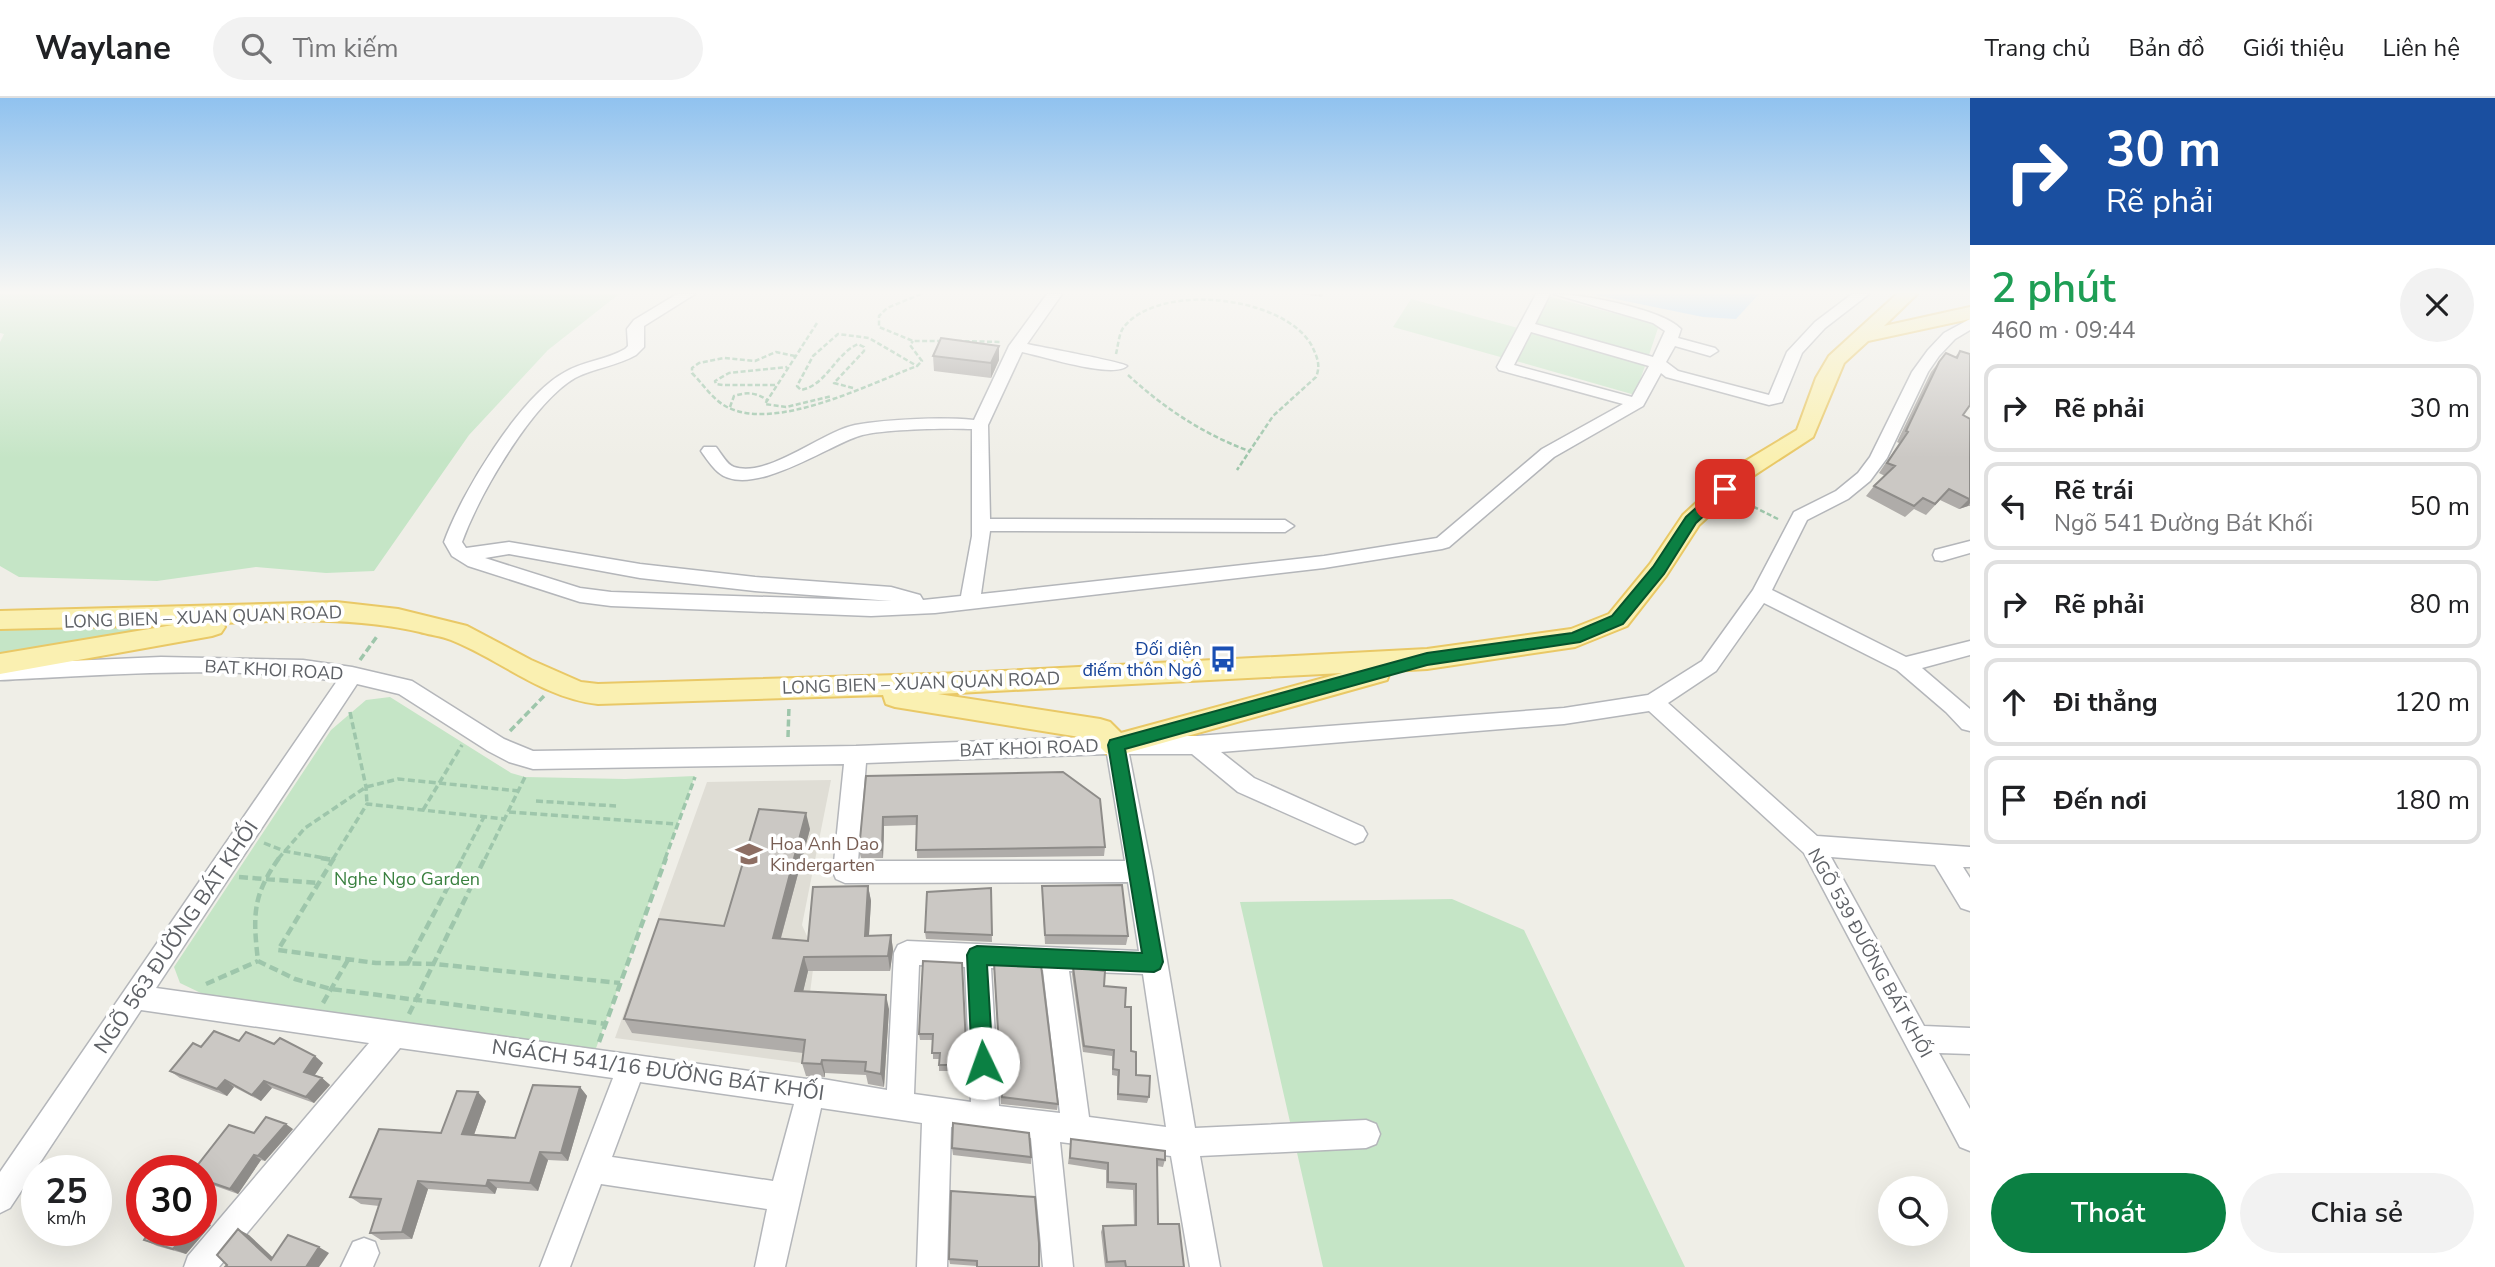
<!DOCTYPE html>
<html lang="vi">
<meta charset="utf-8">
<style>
body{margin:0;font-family:"Nunito Sans",sans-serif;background:#f2f2f2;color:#202124;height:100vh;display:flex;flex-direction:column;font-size:26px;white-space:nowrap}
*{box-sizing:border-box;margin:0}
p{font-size:23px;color:#757577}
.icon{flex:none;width:38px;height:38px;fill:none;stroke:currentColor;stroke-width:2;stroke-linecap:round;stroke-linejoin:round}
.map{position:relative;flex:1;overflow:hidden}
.side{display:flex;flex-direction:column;background:#fff;width:525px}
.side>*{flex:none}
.top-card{background:#1a4fa0;color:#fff;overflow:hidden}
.buttons{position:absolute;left:1878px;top:1078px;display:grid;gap:14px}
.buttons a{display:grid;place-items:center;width:70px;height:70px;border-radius:50%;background:#fff;box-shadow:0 7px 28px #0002;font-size:35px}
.speed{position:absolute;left:21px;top:1057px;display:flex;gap:14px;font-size:35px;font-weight:700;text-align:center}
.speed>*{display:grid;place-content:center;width:91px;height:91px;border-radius:50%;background:#fff;box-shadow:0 7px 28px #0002;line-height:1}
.speed small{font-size:18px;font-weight:400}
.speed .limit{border:10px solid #d22;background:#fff;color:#111}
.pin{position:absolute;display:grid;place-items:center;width:60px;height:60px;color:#fff;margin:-30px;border-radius:14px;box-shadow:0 4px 10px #0006}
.me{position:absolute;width:77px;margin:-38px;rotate:357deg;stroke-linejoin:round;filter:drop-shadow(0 0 5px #0008)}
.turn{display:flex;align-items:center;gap:24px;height:147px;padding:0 21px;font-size:32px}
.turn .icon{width:91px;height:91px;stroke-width:2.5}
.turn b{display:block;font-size:49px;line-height:60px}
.round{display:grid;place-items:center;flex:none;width:74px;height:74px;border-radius:37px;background:#f2f2f2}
.overview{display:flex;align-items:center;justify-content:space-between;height:119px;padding:0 21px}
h1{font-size:42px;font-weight:600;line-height:52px;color:#1e9e55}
.cta{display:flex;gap:14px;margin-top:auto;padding:14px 21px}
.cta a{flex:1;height:80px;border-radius:42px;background:#0b8043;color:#fff;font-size:28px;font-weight:600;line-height:80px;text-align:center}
.cta a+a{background:#f2f2f2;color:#202124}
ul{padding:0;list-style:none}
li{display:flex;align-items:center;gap:21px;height:88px;margin:0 14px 10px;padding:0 7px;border:4px solid #e0e0e0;border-radius:14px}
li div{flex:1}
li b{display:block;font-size:26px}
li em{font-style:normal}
header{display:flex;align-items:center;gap:42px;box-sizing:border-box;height:98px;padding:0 35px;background:#fff;border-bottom:2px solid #e0e0e0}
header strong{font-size:33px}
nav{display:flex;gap:38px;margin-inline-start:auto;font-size:24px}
.search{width:490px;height:63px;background:#f2f2f2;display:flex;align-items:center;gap:18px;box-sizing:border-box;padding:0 24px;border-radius:38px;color:#757577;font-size:26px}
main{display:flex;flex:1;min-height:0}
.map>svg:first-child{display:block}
</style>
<header>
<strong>Waylane</strong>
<div class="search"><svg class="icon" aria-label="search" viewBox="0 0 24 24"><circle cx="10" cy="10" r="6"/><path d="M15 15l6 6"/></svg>Tìm kiếm</div>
<nav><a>Trang chủ</a><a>Bản đồ</a><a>Giới thiệu</a><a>Liên hệ</a></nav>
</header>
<main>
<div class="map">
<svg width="1970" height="1169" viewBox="0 0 1970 1169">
<rect width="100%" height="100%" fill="#efeee7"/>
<!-- education -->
<path fill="#dfddd5" d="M831 682 802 827 815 856 801 965 615 940 707 684Z"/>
<!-- green -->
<path fill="#c5e5c6" d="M0 196H619L548 252 469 337 374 473 326 475 256 469 157 483 19 479 0 468V244L4 236 0 235Z
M1547 198 1659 227 1649 257 1534 226Z
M1411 201 1518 230 1504 260 1393 229Z
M1530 233 1646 265 1635 297 1516 263Z
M207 523 5 556H0V524Z
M390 599 511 675 525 679 625 681 695 678 595 953 205 897 180 885 174 869 331 632 366 602Z
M1452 801 1524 832 1685 1169H1323L1240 804Z"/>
<!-- water -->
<path fill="#acd6fa" d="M1591 196H1759L1736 221 1703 219Z"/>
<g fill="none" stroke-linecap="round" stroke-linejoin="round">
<!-- minor casing -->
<g stroke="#b4b6ba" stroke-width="3">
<path id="minor" d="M677 196H695L644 228V249L636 257C617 268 594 270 575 280 532 305 479 397 462 444L466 450 509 444 640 466 755 479 891 489 920 497 923 502 961 498 972 438V331C948 330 880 331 859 338 827 348 750 402 718 374 712 369 706 360 701 353L704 349H716C721 355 727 367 734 369 769 380 821 334 855 327 888 321 941 319 974 322L1009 248 1047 196H1062L1027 246C1041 249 1123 264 1127 268 1113 281 1042 258 1022 254L988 327 990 421 1285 422 1294 428 1285 434 990 433 981 496 1324 458 1437 440 1542 351 1623 306 1499 272 1497 269 1536 196H1550L1535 226 1653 259 1665 233 1653 225 1554 196C1582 196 1662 211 1681 231L1678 240 1715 250 1718 253 1710 258 1675 248 1666 264 1678 273 1769 297 1787 254 1815 224 1852 196H1869L1825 230 1802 255 1782 304 1769 307 1666 279 1661 275 1643 308 1554 359 1449 449 1442 451 1324 470 935 515 871 518 611 508 580 504 468 468 452 458 444 444C461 396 520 298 565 274 584 263 606 262 625 251L628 248 627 231 634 222ZM1531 234 1649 268 1632 299 1514 267ZM509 456 640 480 755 493 892 503 611 494 580 490 485 460Z
M1970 221V232L1955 241 1939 258 1928 274 1887 360 1870 383 1848 401 1807 422 1772 492 1906 559 1970 543V557L1922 570 1970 611V633L1962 631 1946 614 1897 572 1764 505 1716 573 1668 605 1817 738 1970 749V769H1963L1970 780V813L1961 810 1935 767 1831 759 1924 928 1970 930V956L1939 955 1970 1011V1053L1960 1049 1804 755 1649 613 1564 626 1221 654 1254 680 1363 729 1367 736 1363 743 1355 746 1238 694 1192 656H1129L1152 773 1195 1030 1366 1022 1376 1026 1380 1036 1376 1046 1366 1050 1200 1058 1220 1169H1190L1171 1058 1060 1044 1073 1169H1043L1031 1040 951 1029 947 1169H917L922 1025 821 1010 785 1169H755L767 1111 601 1086 570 1169H540L613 980 400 950 219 1169H184L188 1158 369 945 141 912 10 1110 0 1115V1074L337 583C226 567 111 577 0 582V566L161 559 303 562 352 569 412 583 504 641 533 653 856 648 1116 638H1197L1564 610 1648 597 1702 563 1753 492 1794 414 1836 393 1858 375 1870 359 1912 274 1928 252 1944 235ZM357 586 399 596 488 653 509 664 533 671 844 666 833 774 836 781 845 785 1128 784 1139 853 907 843 898 847 894 855 887 992 811 979 807 981 156 890ZM1107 656 1125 763H858L866 665ZM919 867 965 869 971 1004 914 996ZM991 870 1043 872 1060 1015 999 1008ZM1069 873 1143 876 1166 1029 1089 1019ZM640 984 794 1006 773 1083 612 1059Z
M1970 443V455L1942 463 1935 462 1933 457 1935 452Z
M364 1140 375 1144 379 1155 373 1169H341L353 1144Z"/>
</g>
<!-- major casing -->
<g stroke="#e9c866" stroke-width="4">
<path id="major" d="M1897 196H1917L1884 228 1970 209V221L1868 243 1844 265 1813 339 1750 380 1699 427 1666 478 1627 528 1575 549 1427 571 1390 573 1387 582 1116 658 1106 655 1092 641 895 609 886 606 883 597 598 606C543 600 501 562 451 542 442 538 430 537 420 534 355 519 289 522 222 525L225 529 221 535 212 538 0 576V556L173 527 0 531V513L336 504 398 511 467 528 531 562 581 584 598 586 965 575 1427 551 1571 531 1609 516 1650 466 1683 417 1734 370 1797 332 1816 280 1829 258ZM1342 575 1121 635 1110 624 1100 621 938 596Z"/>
</g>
<!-- path-far2 -->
<path stroke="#9ec6ab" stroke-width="2.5" stroke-dasharray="5 2.5" stroke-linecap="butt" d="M921 196 887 210 879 218V229L913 243H943
M817 225 765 306 786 309 832 298
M957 243 1002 244
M1116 256C1118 248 1119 236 1123 230 1159 183 1285 198 1312 248 1317 259 1321 267 1316 279L1273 318 1237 372
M795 258 776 254 755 263 724 260 699 265 692 270V275C703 286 713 302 727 309 776 334 869 286 917 268L922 263 910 247 913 243
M1128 277C1164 310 1203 336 1249 353
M775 287H723L716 286 715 283 729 275 787 269
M853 290 834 285 864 253V249L858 246C835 256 827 287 801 292L797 288 813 258 838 236 869 240 917 268
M730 309 734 298C746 294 756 294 767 302
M1740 402 1780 422"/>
<!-- path-far1 -->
<path stroke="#9ec6ab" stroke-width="3.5" stroke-dasharray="7 3.5" stroke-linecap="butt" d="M360 562 378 537
M350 614 366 689 367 706
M510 633 544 598
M788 639 789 608
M536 703 616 708
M423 712 462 647
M509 714 677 726
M264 745 284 753 330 761
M278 761 305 730 366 689 398 681 519 693
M333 761 367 706 505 721
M462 761 484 719
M485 761 525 679
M665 761 695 679"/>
<!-- path -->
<path stroke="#9ec6ab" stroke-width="4.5" stroke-dasharray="9 4.5" stroke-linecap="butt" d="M279 760C252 798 253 818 258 863L295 881 331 891 606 926
M321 760 333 762
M334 760 278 852 376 865 435 866 620 885
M239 779 318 785
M407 867 463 760
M206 886 258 863
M323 905 348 862
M409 916 485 760
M599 944 666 760"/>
<!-- minor -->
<use href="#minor" fill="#fff" fill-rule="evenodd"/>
<!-- major -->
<use href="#major" fill="#faf0b1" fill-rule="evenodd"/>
</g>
<!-- wall -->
<path fill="#afaca9" d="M1302 196H1323L1322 199Z
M999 248V262L991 280 934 273 933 258Z
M1960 253 1963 317 1970 321V408H1968L1959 411 1940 402 1926 417 1914 411 1905 419 1866 398 1874 388 1885 378 1879 375 1899 345 1897 344 1931 274 1939 264 1955 259Z
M866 678 1105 749 1104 758 917 760 916 727 884 728 883 760H861L859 752Z
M810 731 781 840 808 843 868 788 871 803 869 838 891 837 893 852 890 873H808L803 893 889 911 884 989 868 986 866 977 825 975V979L806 978 802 965 803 955 632 935 624 921 724 828Z
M1042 788 1128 838 1126 847 1045 846 1042 798Z
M991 790 992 844 926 841 925 834Z
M962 865 967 973H939V961H933V942H920L919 936Z
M994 865 1058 1006 1057 1012 1001 1006Z
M1073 869 1104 888 1125 909 1131 953 1136 977 1149 999 1147 1005 1117 1002V978L1112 977V958L1083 954 1072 876Z
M239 943 323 965 314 978 322 980 330 987 314 1005 272 990 261 1003 234 989 227 998 180 980 170 973 201 949Z
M580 989 587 998 568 1063 548 1062 538 1093 497 1090 495 1096 428 1091 412 1141 381 1142 370 1135 379 1108 361 1106 350 1099 486 1003 474 1037 515 1040Z
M293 1031 265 1063 261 1062 238 1096 201 1083V1073L254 1035Z
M1071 1041 1165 1062 1163 1069 1157 1068 1158 1126 1184 1169H1105L1101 1134 1103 1128 1134 1127 1133 1092 1106 1090V1072L1068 1066Z
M952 1050 1031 1059V1066L953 1057Z
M201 1122 211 1127 186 1156 157 1148 144 1142 201 1132Z
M949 1161 1039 1169 977 1168 950 1166Z"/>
<!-- shaded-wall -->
<path fill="#8e8c89" d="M999 248V262L991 280V265Z
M1970 400V405L1968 408 1959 411Z
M806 715 810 731 777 854 773 840Z
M883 719 884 728 883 760 882 752Z
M868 788 871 803 868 852 865 838Z
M891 837 893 852 890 873 888 858Z
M804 859 808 873 800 907 795 893Z
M886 897 889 911 884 989 881 976Z
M315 958 323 965 312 981 304 974Z
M822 962 825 975V979L821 966Z
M322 980 330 987 314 1005 306 999Z
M225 982 234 989 227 998 217 991Z
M264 983 272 990 261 1003 252 997Z
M580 989 587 998 568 1063 561 1055Z
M478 994 486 1003 471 1045 462 1036Z
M286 1026 293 1031 265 1063 258 1058Z
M540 1054 548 1062 538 1093 530 1085Z
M254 1057 261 1062 238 1096 230 1091Z
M488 1082 497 1090 495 1096 486 1088Z
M418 1083 428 1091 412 1141 402 1134Z
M201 1122 211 1127 186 1156 173 1151 189 1132H201Z
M238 1131 249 1137 281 1167 271 1162Z
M319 1149 329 1155 319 1169H306Z"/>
<!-- building -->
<path fill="#cbc8c4" stroke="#8e8c89" stroke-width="2" d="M941 240 999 248 991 265 933 258Z
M1960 253 1970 256V307L1963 317 1970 321V400L1969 401 1949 391 1935 406 1923 400 1914 408 1874 388 1895 368 1887 365 1908 334 1906 333 1939 264 1946 255 1957 260Z
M1063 674 1100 701 1105 749 916 752 917 718 883 719 882 752H859L866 678Z
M759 711 806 715 773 840 808 843 813 789 868 788 865 838 891 837 888 858 804 859 795 893 886 897 881 976 865 973 866 964 822 962 821 966 802 965 805 942 624 921 659 821 724 828Z
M1122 787 1128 838 1045 837 1042 788Z
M991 790 992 837 925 834 927 794Z
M923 863 962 865 967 967H939L940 955H932L933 936H919Z
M994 865 1041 867 1058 1006 1002 999Z
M1073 869 1105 873 1104 888 1126 890 1125 909H1131V953L1136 954V977L1150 978 1149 999 1118 996 1119 972 1113 971 1114 952 1084 948Z
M214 933 239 943 246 934 274 946 280 940 315 958 304 974 322 980 306 999 264 983 252 997 225 982 217 991 170 973 193 945 201 949Z
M533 987 580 989 561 1055 540 1054 530 1085 488 1082 486 1088 418 1083 402 1134 370 1135 381 1101 350 1099 379 1031 441 1035 457 993 478 994 462 1036 515 1040Z
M266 1019 286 1026 258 1058 254 1057 230 1091 201 1081V1073H193L229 1027 254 1035Z
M953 1025 1029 1035 1031 1059 952 1050Z
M1071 1041 1165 1053V1062L1157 1061 1158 1126H1179L1184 1169H1126L1125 1163 1107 1164 1103 1128 1136 1127V1086L1108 1084V1065L1070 1060Z
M951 1093 1035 1099 1039 1145V1169H977V1163L949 1161Z
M238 1131 271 1162 288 1137 319 1149 306 1169H225L227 1167 217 1157Z
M150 1132H189L173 1151 144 1142Z"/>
<!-- sky -->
<linearGradient id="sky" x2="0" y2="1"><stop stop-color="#90c2ef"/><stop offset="0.54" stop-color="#f8f7f4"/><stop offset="1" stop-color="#f8f7f4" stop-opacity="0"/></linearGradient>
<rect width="1970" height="360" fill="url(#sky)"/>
<!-- route -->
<path fill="#0b8043" stroke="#07532c" stroke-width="2" d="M1725 386 1730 388V394L1696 425 1664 476 1623 526 1580 544 1427 567 1125 651 1163 864 1160 871 1154 874 987 867 993 965 990 973 983 976 975 973 972 965 967 857 970 851 977 848 1142 855 1108 647 1110 642 1427 555 1572 535 1612 518 1653 469 1686 419 1720 388Z"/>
<!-- icons -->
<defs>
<g id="bus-bare" transform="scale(2.1)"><path d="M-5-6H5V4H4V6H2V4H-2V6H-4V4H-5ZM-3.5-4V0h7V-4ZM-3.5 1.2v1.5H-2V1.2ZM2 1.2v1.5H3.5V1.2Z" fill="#1a4fb4" stroke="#fff" stroke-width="2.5" paint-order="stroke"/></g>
<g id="school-bare" transform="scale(2.1)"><path d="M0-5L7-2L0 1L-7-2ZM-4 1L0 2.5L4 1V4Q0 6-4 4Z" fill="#8d6e63" stroke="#fff" stroke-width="2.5" paint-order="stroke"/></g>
</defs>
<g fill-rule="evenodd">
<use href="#bus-bare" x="1223" y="561"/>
<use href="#school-bare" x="749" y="756"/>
</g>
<g text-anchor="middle" stroke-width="7" stroke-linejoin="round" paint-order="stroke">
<!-- street labels -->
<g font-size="18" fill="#5e6166" stroke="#fff">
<text transform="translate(203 519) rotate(-2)" y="6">LONG BIEN – XUAN QUAN ROAD</text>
<text transform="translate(274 572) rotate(3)" y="6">BAT KHOI ROAD</text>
<text transform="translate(921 585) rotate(-2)" y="6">LONG BIEN – XUAN QUAN ROAD</text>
<text transform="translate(1029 650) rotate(-2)" y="6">BAT KHOI ROAD</text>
<text transform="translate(1870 855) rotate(61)" y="6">NGÕ 539 ĐƯỜNG BÁT KHỐI</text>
</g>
<!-- transit labels -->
<g font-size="18" fill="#164399" stroke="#fff" text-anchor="end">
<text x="1202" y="557">Đối diện<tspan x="1202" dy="21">điếm thôn Ngô</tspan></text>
</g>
<!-- education labels -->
<g font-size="18" fill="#785e54" stroke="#fff" text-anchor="start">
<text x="770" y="752">Hoa Anh Dao<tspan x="770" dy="21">Kindergarten</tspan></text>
</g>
<!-- park labels -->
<g font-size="18" fill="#3a8140" stroke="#fff">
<text x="407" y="787">Nghe Ngo Garden</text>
</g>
<!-- near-street labels -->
<g font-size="21" fill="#5e6166" stroke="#fff">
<text transform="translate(176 839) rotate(-56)" y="7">NGÕ 563 ĐƯỜNG BÁT KHỐI</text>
<text transform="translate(658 972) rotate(8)" y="7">NGÁCH 541/16 ĐƯỜNG BÁT KHỐI</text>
</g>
</g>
</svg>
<div class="buttons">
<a><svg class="icon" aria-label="search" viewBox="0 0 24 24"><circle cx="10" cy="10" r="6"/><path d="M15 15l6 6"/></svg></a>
</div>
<div class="speed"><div>25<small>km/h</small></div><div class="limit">30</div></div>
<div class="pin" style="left:1725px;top:391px;background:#d93025"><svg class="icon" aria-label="arrive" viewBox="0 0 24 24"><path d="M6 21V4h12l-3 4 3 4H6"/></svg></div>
<svg class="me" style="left:983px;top:965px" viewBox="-20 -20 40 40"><circle r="19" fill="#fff"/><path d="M0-13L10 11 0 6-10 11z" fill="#0b8043"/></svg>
</div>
<section class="side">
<div class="top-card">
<div class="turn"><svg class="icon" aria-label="right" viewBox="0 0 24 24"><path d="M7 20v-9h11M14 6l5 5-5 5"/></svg><div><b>30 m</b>Rẽ phải</div></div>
</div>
<div class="overview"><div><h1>2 phút</h1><p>460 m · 09:44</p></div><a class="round"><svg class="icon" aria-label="close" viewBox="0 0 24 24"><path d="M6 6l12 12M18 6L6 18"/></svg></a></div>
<ul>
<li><svg class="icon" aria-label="right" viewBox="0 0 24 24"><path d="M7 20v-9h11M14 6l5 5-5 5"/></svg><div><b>Rẽ phải</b></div><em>30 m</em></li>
<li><svg class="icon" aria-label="left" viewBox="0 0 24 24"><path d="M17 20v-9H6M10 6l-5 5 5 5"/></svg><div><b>Rẽ trái</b><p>Ngõ 541 Đường Bát Khối</p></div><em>50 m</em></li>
<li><svg class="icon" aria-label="right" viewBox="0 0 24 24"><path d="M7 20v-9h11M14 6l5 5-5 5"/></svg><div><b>Rẽ phải</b></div><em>80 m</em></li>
<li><svg class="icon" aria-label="ahead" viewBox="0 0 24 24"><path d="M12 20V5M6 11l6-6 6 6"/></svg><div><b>Đi thẳng</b></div><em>120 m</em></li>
<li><svg class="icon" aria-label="arrive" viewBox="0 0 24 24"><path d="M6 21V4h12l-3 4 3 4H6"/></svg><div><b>Đến nơi</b></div><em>180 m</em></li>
</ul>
<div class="cta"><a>Thoát</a><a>Chia sẻ</a></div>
</section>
</main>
